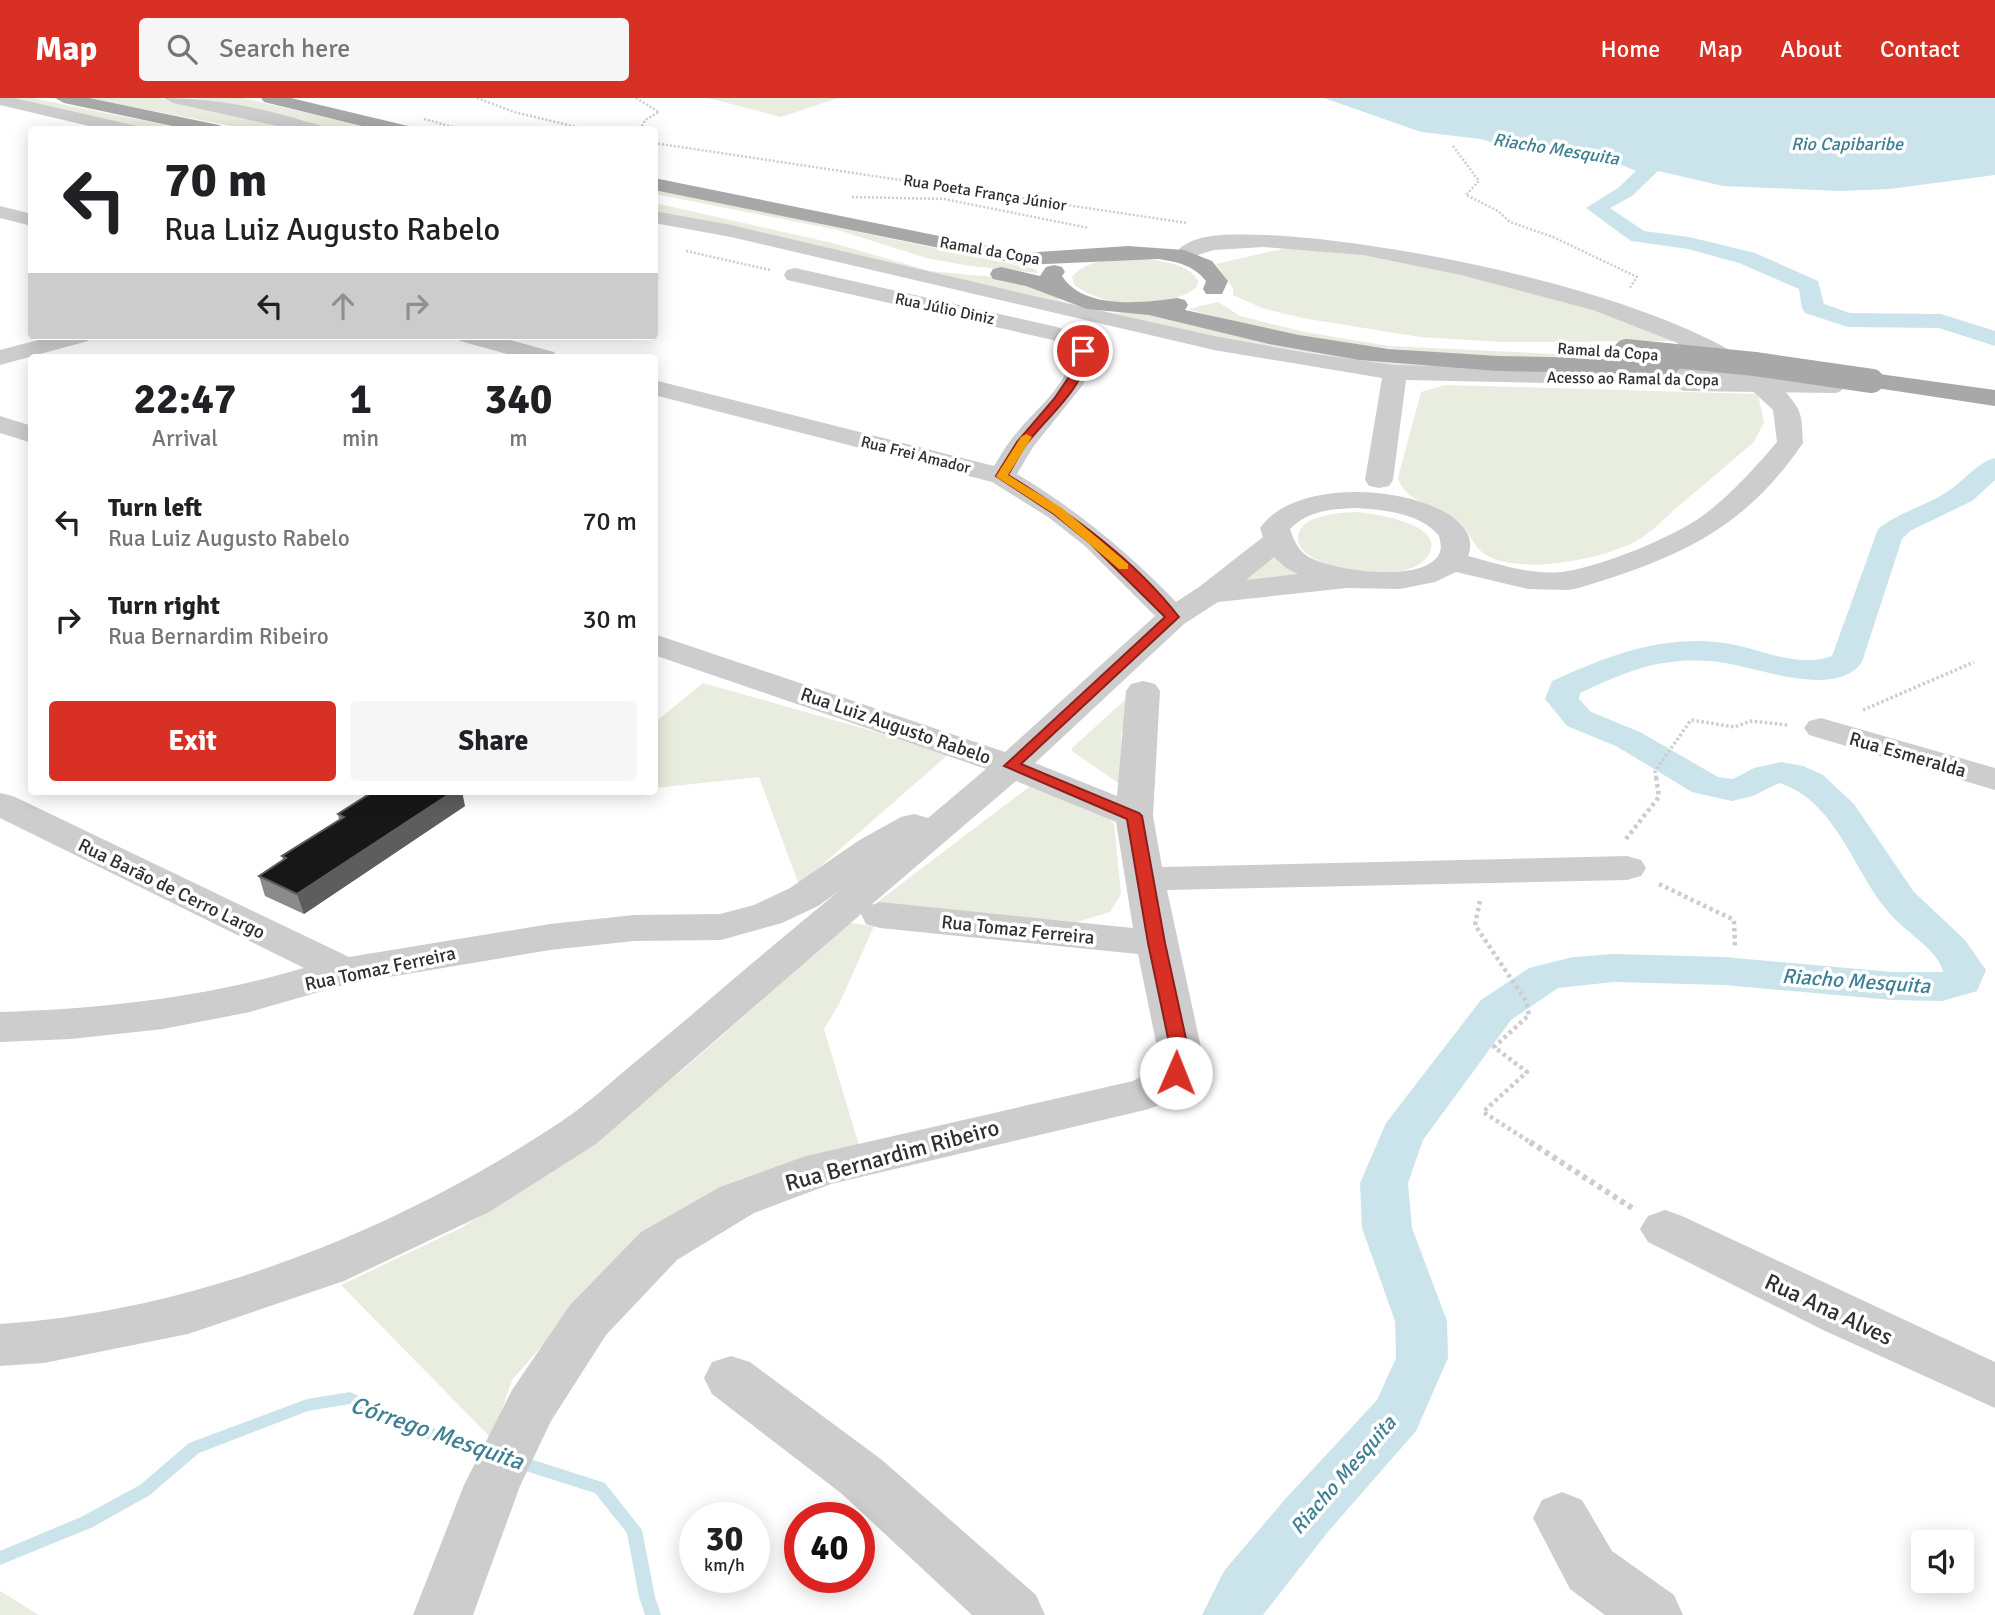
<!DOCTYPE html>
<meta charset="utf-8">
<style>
body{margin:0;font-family:Signika,sans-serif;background:#f6f6f6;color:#202124;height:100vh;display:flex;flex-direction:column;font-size:26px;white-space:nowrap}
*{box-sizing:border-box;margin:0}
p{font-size:23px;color:#757577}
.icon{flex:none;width:38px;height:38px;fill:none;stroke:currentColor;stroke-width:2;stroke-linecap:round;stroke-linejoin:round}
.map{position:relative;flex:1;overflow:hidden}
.drawer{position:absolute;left:28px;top:256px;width:630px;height:441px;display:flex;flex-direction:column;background:#fff;border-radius:7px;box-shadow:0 4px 18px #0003}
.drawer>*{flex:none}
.guide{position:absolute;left:28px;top:28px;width:630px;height:214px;border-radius:7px;box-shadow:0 4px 18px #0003;background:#fff;color:#202124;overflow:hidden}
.buttons{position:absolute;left:1911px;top:1432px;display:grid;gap:14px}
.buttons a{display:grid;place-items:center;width:63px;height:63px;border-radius:7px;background:#fff;box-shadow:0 4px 18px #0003;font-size:35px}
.speed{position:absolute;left:679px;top:1404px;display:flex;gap:14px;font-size:35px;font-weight:700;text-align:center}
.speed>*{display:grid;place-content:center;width:91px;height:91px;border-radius:50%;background:#fff;box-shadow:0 4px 18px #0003;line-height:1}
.speed small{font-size:18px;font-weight:400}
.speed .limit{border:10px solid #d22;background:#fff;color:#111}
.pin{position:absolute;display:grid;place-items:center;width:60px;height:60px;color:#fff;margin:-30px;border:4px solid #fff;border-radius:50%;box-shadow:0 2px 7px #0007}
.me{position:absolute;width:77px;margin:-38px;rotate:1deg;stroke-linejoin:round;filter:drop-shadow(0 0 5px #0008)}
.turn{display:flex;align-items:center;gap:24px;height:147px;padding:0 21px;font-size:32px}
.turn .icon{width:91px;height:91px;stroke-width:2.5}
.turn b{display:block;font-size:49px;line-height:60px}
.lanes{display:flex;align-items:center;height:66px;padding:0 21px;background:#0003;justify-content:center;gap:35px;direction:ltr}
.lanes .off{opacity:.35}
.eta{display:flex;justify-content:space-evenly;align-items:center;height:119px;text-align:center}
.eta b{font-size:42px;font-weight:700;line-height:49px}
.primary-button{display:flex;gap:14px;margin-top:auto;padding:14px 21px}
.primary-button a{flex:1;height:80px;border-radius:7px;background:#d93025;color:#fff;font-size:28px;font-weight:700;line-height:80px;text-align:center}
.primary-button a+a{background:#f6f6f6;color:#202124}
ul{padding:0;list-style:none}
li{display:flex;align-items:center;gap:21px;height:98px;padding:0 21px}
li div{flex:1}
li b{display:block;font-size:26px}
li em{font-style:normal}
header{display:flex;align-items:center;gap:42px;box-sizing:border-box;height:98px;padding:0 35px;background:#d93025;color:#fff}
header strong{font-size:33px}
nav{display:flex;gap:38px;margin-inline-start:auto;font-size:24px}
.search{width:490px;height:63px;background:#f6f6f6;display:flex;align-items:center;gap:18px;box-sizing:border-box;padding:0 24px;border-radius:7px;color:#757577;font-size:26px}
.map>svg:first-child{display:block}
</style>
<header>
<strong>Map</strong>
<div class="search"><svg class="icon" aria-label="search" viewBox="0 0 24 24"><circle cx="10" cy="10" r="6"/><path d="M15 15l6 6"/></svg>Search here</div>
<nav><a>Home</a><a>Map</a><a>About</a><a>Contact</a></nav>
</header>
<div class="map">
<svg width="1995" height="1517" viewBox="0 0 1995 1517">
<rect width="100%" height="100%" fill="#fff"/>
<!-- green -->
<path fill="#e8eddf" d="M0 0H32L175 29C138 41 41 9 0 0Z
M86 0H158L298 31H248Z
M195 0H243L376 31H325L304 22Z
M708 0H839L781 19Z
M654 91 1035 171 1038 175 970 168 926 160 838 132 655 96Z
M654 105 833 145 930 173 994 179 1039 189 1062 203 1113 215 1149 213 1473 271C1335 272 1198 239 1064 209 928 178 791 148 655 117Z
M1286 150 1376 156 1586 207 1680 243 1502 244 1420 239 1302 220 1262 210 1233 197V190L1216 166Z
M1146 161C1165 164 1186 165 1198 182L1197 189C1167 213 1103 211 1074 186L1072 179C1089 158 1122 162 1146 161Z
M1218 204 1240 218 1305 234 1389 248 1681 262C1515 260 1348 260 1188 211Z
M1445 287 1758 296 1764 325 1753 345C1727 367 1701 389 1675 411 1664 421 1652 434 1638 442 1605 461 1517 479 1483 455 1472 447 1468 429 1457 422 1438 410 1403 402 1398 380L1421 294Z
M1356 414C1373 415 1446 426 1429 456 1412 487 1332 475 1309 457 1303 453 1298 447 1298 440 1299 416 1340 415 1356 414Z
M1275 447 1333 479 1217 494Z
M703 585 950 655 799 787 759 679 655 690V624Z
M1135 593 1137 602 1121 636 1124 689 1072 653V650Z
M1033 686 1098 710 1114 726 1121 796 1110 814 1077 824 883 808 876 805Z
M850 825 874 828 840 904 824 931 861 1054 576 1209 512 1282 492 1341 341 1187 461 1130 580 1055 685 970Z
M0 1493 39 1517H0Z"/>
<!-- water -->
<path fill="#cbe4ec" d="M1324 0H1995V77L1890 91 1840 93 1723 88 1585 56 1526 55 1481 41 1421 34Z"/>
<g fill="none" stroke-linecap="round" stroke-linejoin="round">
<!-- stream -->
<path fill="#cbe4ec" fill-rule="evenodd" d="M350 1294 417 1325 498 1351 501 1356 498 1361 493 1363 408 1335 349 1306 308 1313 199 1355 150 1397 93 1429 0 1467V1453L81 1419 140 1387 189 1345 307 1301Z
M518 1357 605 1385 642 1432 655 1499 661 1517H645L639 1499 627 1435 595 1395 513 1369 510 1364 513 1359Z"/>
<!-- canal -->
<path fill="#cbe4ec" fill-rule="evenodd" d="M1597 49 1623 54 1656 68 1659 72 1632 98 1610 110 1644 133 1689 139 1755 155 1818 183 1824 206 1850 215 1941 216 1995 233V248L1939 230 1848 229 1805 215 1802 210 1799 191 1739 165 1688 151 1631 143 1586 110 1618 90 1636 73 1612 63 1590 59 1588 55Z
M1995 360V382L1972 403 1910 433 1902 441 1862 564C1837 601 1759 570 1725 565 1707 562 1688 562 1671 564 1639 567 1609 582 1580 595L1579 601 1591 614 1640 634 1718 679 1733 681 1754 670 1781 664 1803 668 1823 677 1854 706 1914 794 1965 842 1986 872 1977 893 1942 903 1892 902 1724 887 1614 884 1558 890 1511 922 1423 1042 1408 1085 1412 1130 1447 1223 1448 1260 1416 1333 1327 1435 1263 1517H1202L1224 1473 1287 1399 1377 1302 1396 1260 1395 1223 1362 1130 1360 1085 1386 1025 1481 902 1529 870 1573 859 1614 856 1724 859 1892 874H1943C1939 853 1907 835 1893 819 1854 778 1838 703 1779 685L1753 698 1732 703 1692 694 1616 648 1567 628 1545 601 1552 583C1607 558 1663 536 1725 545 1759 550 1797 571 1832 558L1878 431C1901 412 1932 407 1955 388 1968 378 1979 364 1995 360Z"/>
<!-- path-far3 -->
<path stroke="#cdcdcd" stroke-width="2.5" stroke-dasharray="2 2" stroke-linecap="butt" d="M477 0 514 14 589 32
M636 0 659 14 645 22 640 32
M424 21 464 32
M654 45 1187 125
M1453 48 1479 83 1466 97 1498 113 1510 124 1553 139 1637 179 1629 191
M852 99 944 101 1089 130
M686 153 770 172"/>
<!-- path-far2 -->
<path stroke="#cdcdcd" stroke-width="3.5" stroke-dasharray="2.5 2.5" stroke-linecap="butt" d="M1863 612 1974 564
M1656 680 1655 673 1691 622 1735 629 1750 623 1788 627"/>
<!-- path-far1 -->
<path stroke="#cdcdcd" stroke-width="4.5" stroke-dasharray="3.5 3.5" stroke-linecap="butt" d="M1626 741 1659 699 1656 678
M1659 786 1734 822 1735 848
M1480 803 1475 827 1526 903 1529 917 1494 949 1527 974 1483 1014 1533 1046"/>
<!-- path -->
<path stroke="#cdcdcd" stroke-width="6" stroke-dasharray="4.5 4.5" stroke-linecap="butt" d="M1530 1044 1632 1110"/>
<!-- minor -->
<path fill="#cdcdcd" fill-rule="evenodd" d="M0 0H14L137 28 140 32H106L0 7Z
M164 0C218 0 271 12 322 28L325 32H296L173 5Z
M0 108 32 116V128L0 120Z
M654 113 731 127 1038 199 1214 238 1307 255 1395 267 1686 274 1695 276 1698 281 1695 286 1686 288 1406 282 1393 382 1389 388 1379 390 1369 388 1365 382 1382 280 1214 252 731 139 654 125Z
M1264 137C1382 140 1732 204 1797 309 1803 319 1802 333 1803 345 1743 433 1677 460 1579 490L1568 492 1528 491 1456 474 1435 484 1400 491 1347 490 1218 504 1184 526 1035 665 1117 698 1126 593 1131 586 1143 583 1155 586 1160 593 1153 718 1162 769 1627 758 1641 762 1646 770 1641 778 1627 782 1167 792 1203 959C1193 988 1174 1004 1145 1012L831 1086 754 1115 677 1162 606 1237 551 1323 520 1388 473 1517H413L464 1387 512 1292 570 1207 641 1134 720 1089 806 1058 1133 983C1144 977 1154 971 1159 959L1138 856 880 830 866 826 861 816 596 1046 489 1114 344 1183 188 1236 44 1265 0 1268V1226C196 1213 399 1132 562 1023 589 1005 614 981 640 960 707 905 771 848 839 793L818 808 782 825 721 842 634 843 550 852 347 886 250 914 163 931 71 941 0 944V914C108 910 200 900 304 870L0 720V695L13 698 349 859 550 826 634 817 720 816 754 807 790 790 858 743 901 719 914 716 928 720 986 671 654 557V536L1005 654 1155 518 1085 448 1048 419 992 384 654 297V282L994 368C1002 355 1009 343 1019 332 1036 311 1075 281 1070 251L1053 242 787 182 784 177 787 172 795 170 1057 229 1085 239 1095 255 1094 265 1082 288 1033 349 1017 376C1078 413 1126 452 1176 504L1199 489 1263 439 1260 430C1306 364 1493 398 1468 458 1499 466 1535 479 1568 473 1604 467 1671 440 1701 419 1730 398 1754 371 1777 344L1773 312 1741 282 1675 244 1593 212 1461 177 1363 157 1264 149 1214 152 1198 157 1200 161 1197 166H1181L1175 156C1192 132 1239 137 1264 137ZM1357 410C1384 412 1421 415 1439 438 1440 443 1442 449 1440 454 1427 487 1331 473 1307 458 1297 451 1294 442 1290 431 1309 412 1332 411 1357 410ZM1274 459 1286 470 1298 476 1246 482ZM1016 683 1116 724 1133 830 880 804 871 807Z
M53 238H92L88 243 0 267V252Z
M456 238H495L554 254 557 259H518L460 243Z
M0 318 32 328V345L0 335Z
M1821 620 1995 670V692L1809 637 1804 630 1809 623Z
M1665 1112 1682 1118 1995 1264V1310L1823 1232 1648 1144 1640 1131 1648 1118Z
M731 1258 750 1264 882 1362 1036 1497 1045 1517H972L842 1396 712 1296 704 1280 712 1264Z
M1562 1394 1582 1402 1612 1453 1674 1497 1683 1517H1605L1570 1491 1533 1420 1542 1402Z"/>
<!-- major -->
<path fill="#a8a8a8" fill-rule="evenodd" d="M55 0H89L219 27 228 32H191L64 5Z
M261 0H291L408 28 411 32H378L264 4Z
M654 80 1023 155 1128 148 1184 152 1212 163 1228 183 1222 196H1206L1203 191 1206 183C1193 167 1178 164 1158 161L1023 167 654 92Z
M1054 167 1062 169 1065 174 1062 178C1083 212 1144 205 1177 200L1185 202 1188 207 1185 212 1299 237 1389 251 1498 258 1681 262 1690 264 1693 269 1690 274 1681 276 1498 273 1359 262 1269 246 1149 217 1087 211 1026 188 993 181 990 176 993 171 1001 169 1040 178 1046 169Z
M1872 275 1995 292V308L1863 288 1859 283 1863 278Z"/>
<!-- minor-bridge -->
<path stroke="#cdcdcd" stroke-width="24" d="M1686 281 1834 283"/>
<!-- major-bridge -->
<path stroke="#a8a8a8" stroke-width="24" d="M1626 253 1755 266 1872 283"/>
</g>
<!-- wall -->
<path fill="#8b8b8b" d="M465 708 304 816 265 798 259 778 283 762 282 758 339 722 338 716Z"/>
<!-- shaded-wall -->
<path fill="#5d5d5d" d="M454 693H462L465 708 304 816 297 796Z"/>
<!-- building -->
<path fill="#171717" stroke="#5d5d5d" stroke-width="2" d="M374 693H454L297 796 259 778 286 760 282 758 344 719 338 716Z"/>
<!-- route -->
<path fill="#d93025" stroke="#8d1f18" stroke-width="2" d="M1079 251 1088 253C1086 290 1046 319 1025 348 1019 357 1014 367 1008 377 1071 416 1133 460 1179 519L1021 666 1139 715 1142 718 1165 845 1190 959 1183 979H1170L1167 975 1172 959 1148 845 1127 721 1004 668 1165 519 1090 445 1054 416 996 378 1017 344 1054 301 1077 267Z"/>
<!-- slow -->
<path fill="#f59e0b" d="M1026 336 1032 339 1008 377 1062 410 1128 466V471H1119L1054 416 998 380 996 378 1021 339Z"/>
<g text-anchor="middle" stroke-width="7" stroke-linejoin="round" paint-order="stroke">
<!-- far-street labels -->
<g font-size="16" fill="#303030" stroke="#fff">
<text transform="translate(985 94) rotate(9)" y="6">Rua Poeta França Júnior</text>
<text transform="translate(990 152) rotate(10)" y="6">Ramal da Copa</text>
<text transform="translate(945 210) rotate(12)" y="6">Rua Júlio Diniz</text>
<text transform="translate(1608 253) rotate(4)" y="6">Ramal da Copa</text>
<text transform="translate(1633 280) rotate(1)" y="6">Acesso ao Ramal da Copa</text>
<text transform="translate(916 356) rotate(14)" y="6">Rua Frei Amador</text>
</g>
<!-- far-water labels -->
<g font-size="18" font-style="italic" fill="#3e7f93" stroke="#fff">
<text x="1847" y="52">Rio Capibaribe</text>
<text transform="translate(1556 51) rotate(9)" y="6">Riacho Mesquita</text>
</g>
<!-- street labels -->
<g font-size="19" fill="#303030" stroke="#fff">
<text transform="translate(896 627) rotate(19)" y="7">Rua Luiz Augusto Rabelo</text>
<text transform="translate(1908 656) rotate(16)" y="7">Rua Esmeralda</text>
<text transform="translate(172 790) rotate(26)" y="7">Rua Barão de Cerro Largo</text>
<text transform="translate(1018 831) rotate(6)" y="7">Rua Tomaz Ferreira</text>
<text transform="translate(380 870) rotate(-12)" y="7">Rua Tomaz Ferreira</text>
</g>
<!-- water labels -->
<g font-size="21" font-style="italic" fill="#3e7f93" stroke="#fff">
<text transform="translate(1856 883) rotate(4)" y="7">Riacho Mesquita</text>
<text transform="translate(1343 1377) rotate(-49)" y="7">Riacho Mesquita</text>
</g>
<!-- near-street labels -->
<g font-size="23" fill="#303030" stroke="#fff">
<text transform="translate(892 1057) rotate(-15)" y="8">Rua Bernardim Ribeiro</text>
<text transform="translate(1829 1211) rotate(25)" y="8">Rua Ana Alves</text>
</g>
<!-- near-water labels -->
<g font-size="24" font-style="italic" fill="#3e7f93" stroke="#fff">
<text transform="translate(437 1335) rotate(19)" y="8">Córrego Mesquita</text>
</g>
</g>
</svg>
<div class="buttons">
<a><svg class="icon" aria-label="sound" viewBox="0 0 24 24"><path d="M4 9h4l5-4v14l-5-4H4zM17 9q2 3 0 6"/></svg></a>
</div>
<div class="speed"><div>30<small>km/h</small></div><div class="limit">40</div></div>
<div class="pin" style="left:1083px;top:253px;background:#d93025"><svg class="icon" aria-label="arrive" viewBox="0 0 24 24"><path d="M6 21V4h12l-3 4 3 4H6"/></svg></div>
<svg class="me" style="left:1176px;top:975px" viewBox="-20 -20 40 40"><circle r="19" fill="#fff"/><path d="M0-13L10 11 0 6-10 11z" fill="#d93025"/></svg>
<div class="guide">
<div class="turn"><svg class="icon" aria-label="left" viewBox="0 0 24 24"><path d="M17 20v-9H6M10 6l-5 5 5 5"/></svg><div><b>70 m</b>Rua Luiz Augusto Rabelo</div></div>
<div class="lanes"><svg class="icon" aria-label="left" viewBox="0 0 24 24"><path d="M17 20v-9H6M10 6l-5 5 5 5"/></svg><svg class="icon off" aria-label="ahead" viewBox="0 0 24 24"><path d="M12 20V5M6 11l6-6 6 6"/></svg><svg class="icon off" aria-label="right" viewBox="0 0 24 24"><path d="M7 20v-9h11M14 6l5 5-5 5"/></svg></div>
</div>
<section class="drawer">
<div class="eta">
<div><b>22:47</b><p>Arrival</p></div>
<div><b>1</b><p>min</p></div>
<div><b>340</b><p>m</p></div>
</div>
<ul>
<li><svg class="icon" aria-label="left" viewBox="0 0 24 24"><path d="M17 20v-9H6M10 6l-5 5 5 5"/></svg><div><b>Turn left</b><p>Rua Luiz Augusto Rabelo</p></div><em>70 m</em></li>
<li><svg class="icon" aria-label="right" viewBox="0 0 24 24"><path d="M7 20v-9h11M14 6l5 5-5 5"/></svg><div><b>Turn right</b><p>Rua Bernardim Ribeiro</p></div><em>30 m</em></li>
</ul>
<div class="primary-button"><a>Exit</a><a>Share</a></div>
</section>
</div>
